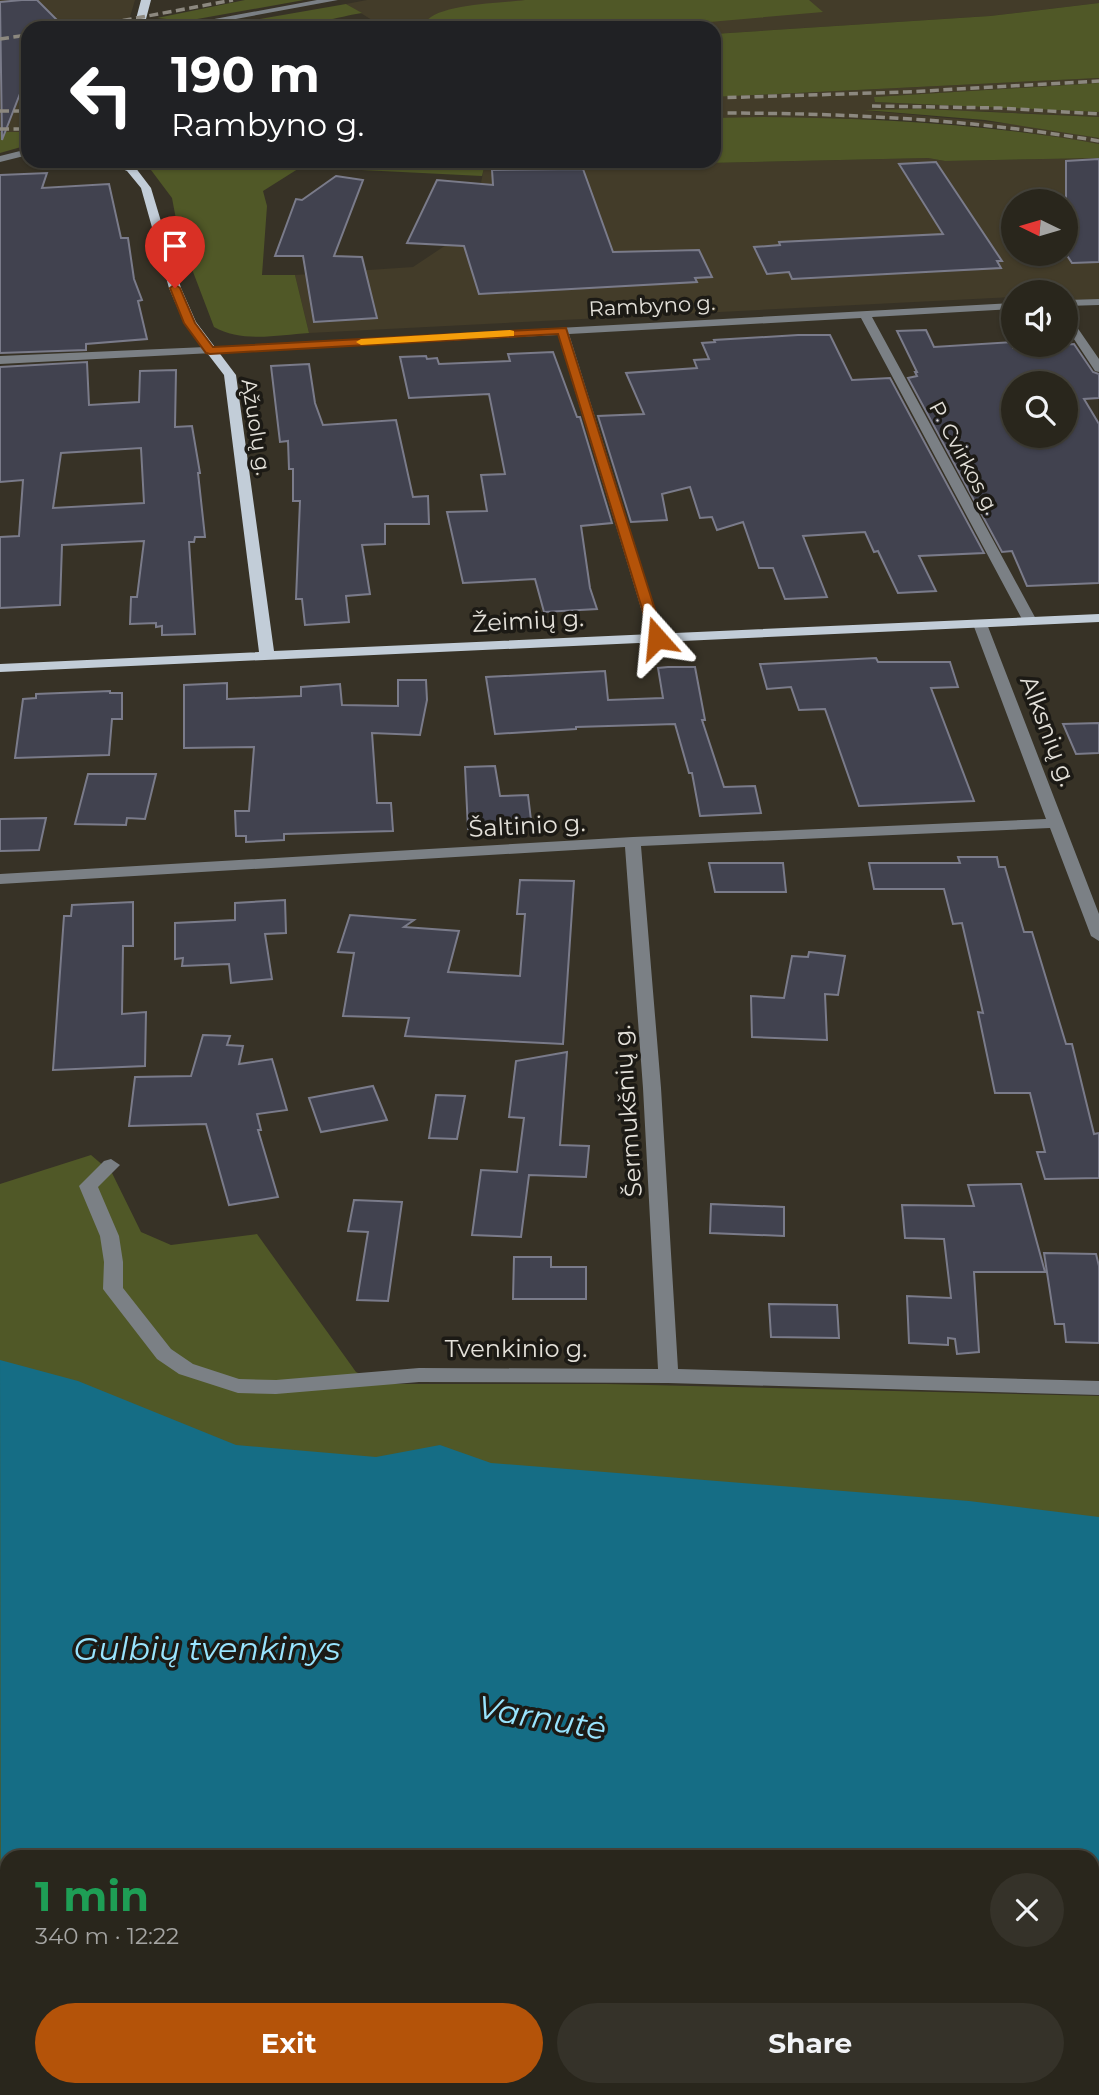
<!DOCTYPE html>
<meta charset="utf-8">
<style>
body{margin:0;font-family:Montserrat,sans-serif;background:#353229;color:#f1f3f6;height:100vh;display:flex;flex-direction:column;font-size:26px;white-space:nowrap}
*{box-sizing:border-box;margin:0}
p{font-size:23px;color:#a5a5a3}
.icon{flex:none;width:38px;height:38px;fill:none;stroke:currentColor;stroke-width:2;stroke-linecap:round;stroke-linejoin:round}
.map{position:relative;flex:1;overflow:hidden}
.drawer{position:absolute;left:0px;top:1850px;width:1099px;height:247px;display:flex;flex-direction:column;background:#29261c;border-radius:21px 21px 0 0;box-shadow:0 2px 5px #0004,0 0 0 2px #45433b}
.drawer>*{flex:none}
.guide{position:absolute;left:21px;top:21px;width:700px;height:147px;border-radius:21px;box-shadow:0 2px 5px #0004,0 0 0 2px #45433b;background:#202124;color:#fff;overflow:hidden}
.needle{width:46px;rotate:275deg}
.tools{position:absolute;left:1001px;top:189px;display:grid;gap:14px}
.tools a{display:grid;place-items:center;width:77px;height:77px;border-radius:50%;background:#29261c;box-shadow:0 2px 5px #0004,0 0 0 2px #45433b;font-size:35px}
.pin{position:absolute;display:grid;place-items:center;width:60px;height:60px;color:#fff;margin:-72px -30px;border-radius:50% 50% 50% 0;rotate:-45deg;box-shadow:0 0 7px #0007}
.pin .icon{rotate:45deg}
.me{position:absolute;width:77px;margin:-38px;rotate:342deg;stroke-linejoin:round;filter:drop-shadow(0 0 5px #0008)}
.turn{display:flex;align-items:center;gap:24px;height:147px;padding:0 35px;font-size:32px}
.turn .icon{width:91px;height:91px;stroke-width:2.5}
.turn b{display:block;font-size:49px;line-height:60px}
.round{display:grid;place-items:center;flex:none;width:74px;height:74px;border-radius:37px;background:#353229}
.overview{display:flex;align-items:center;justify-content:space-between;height:119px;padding:0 35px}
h1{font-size:42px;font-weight:700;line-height:52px;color:#1e9e55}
.action{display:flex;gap:14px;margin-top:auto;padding:14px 35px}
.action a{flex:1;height:80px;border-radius:42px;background:#b45309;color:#fff;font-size:28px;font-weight:700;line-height:80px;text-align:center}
.action a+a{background:#353229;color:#f1f3f6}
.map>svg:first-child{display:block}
</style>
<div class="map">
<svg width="1099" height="2095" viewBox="0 0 1099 2095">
<rect width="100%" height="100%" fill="#373226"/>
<!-- built -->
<path fill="#433c29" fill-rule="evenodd" d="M0 0H135L130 17 122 28H28V132H0Z
M367 0H1099V3L990 16 714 34V28H385L346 4Z
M1099 78V83L875 97V102L1099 112V117L981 111H872L1034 126 1099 138V144L998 128 892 119 714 118V97Z
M928 158 945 161 1099 158V299L1066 300V292H1013V297L309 333 295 275 413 267 446 245 480 188 484 168ZM1013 201H1066V254H1013Z"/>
<!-- green -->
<path fill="#505827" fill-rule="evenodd" d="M245 0H304L186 21 157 18Z
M525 0H809L823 12 641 28H433L426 22C437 4 504 3 525 0Z
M1099 3V78L714 97V34L990 16Z
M346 4 362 13C331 18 275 36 249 21Z
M1099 83V112L875 102 874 97Z
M924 109 1099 117V138L985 120 864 110Z
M763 117C876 118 987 124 1099 144V158L945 161 928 158 484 168 482 176 301 167 263 191 267 206 262 275H295L309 333C278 335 242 343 214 327L179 235 172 198 145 162 714 161V118Z
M0 132H28V145L0 153Z
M91 1155 112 1173 141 1232 171 1245 257 1234 356 1372 381 1384H607L1099 1396V2095H0V1184ZM7 1857H1092V2090H7Z"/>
<!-- water -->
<path fill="#156d85" d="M0 1360 78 1381 236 1445 376 1457 440 1445 491 1463 969 1501 1099 1517V2095H478L476 2090H1092V1857H7V1950L1 1948Z"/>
<!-- building -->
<path fill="#41424f" stroke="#7a7b8a" stroke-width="2" fill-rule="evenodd" d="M22 0H37L65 28H28V73L2 140 0 2Z
M1099 159V262L1072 263 1066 254V161Z
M936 162 1002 261H997L1001 268 792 279 789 272 767 274 754 247 780 245 779 242 943 234 899 164Z
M583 169 613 252 699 250 712 277 695 278 697 282 479 294 464 246 407 243 437 180 493 185 492 170Z
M47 173 42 188 109 184 121 238H128L134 279 142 300 138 301 147 339 86 344V350L0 353V175Z
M336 176 363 180 334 256 362 257 377 318 314 322 303 256H275L296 199 302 200Z
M926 330 934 347 1013 342V348L1074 344 1093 372 1099 374V398L1084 399 1099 424V583L1027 586 1012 551 1002 552 908 378 917 376 915 372H917L897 331ZM1013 383H1066V436H1013Z
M798 335H830L852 380 890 378 984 553 919 556 936 591 898 593 878 551 874 552 865 532 803 536 827 597 785 599 773 568H759L743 522 717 530 712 517 700 518 690 487 662 494 667 520 631 522 598 416 644 414 626 373 697 368 694 360 709 359 702 343 715 342 714 340Z
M553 352 577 417H580L612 523 581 526 590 588 597 609 544 612 535 579 463 583 447 512 487 511 481 475 505 474 489 394 409 398 400 357 426 356 427 359 437 358 439 364 510 361 508 354Z
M87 362 89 405 139 402 140 371 176 370 175 427 192 426 200 473H198L205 537H195L194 542H189L195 634 162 635V626L156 627V623L130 624 131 597H137L144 541 62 545 60 605 0 608V537L19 536 23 480 0 482V367ZM141 448 144 503 53 508 61 453Z
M309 364 315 403 323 425 396 420 413 497 428 496 429 524H385V544L362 545 370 594 346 596 349 622 305 625 302 599H296L300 501H293V469H289L288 441 280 442 271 366Z
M876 658 878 662H950L958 687 931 688 974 801 859 806 825 709 799 710 791 687 767 689 760 664Z
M668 667H695L705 720H702L724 787 755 786 761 813 700 816 692 773H689L675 724 576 727V729L495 734 486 677 605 671 608 700 663 698 658 668Z
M398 680H426L427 700 420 735 372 733 377 803H391L393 831 284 834V840L246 842V836H236L235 811H249L254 747 184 748V685L227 683V699L301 696V687L340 684 342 705 398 706Z
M110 691V693H122V719H112L109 755 15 758 23 699 36 698V694Z
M1099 723V753L1076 754 1063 724Z
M495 766 500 796 528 795 531 820 509 821 510 827 468 829 465 767Z
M88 774H156L145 819 127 818 126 825 75 824Z
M46 818 39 850 0 851V819Z
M958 857H997L999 867H1005L1024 932H1032L1066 1044H1072L1094 1134 1099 1133V1178L1045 1179 1037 1152H1045L1030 1093H995L978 1012 983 1013 962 923 953 924 944 889H874L869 863H960Z
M709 863H783L786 892H715Z
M520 880 574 881 563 1044 405 1036 409 1018 343 1016 354 953 338 952 350 915 414 920 404 927 459 931 448 972 520 976 525 914H517Z
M285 900 286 933 265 934 272 979 231 983 229 964 182 966 183 958 175 959V923L235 920V903Z
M133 902V946H123L122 1014 146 1012 145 1066 53 1070 64 916H71L72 905Z
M809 952 845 956 838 995 825 994 827 1040 752 1037 751 996 784 998 792 956 808 957Z
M203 1035 230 1036 227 1045 243 1046 239 1064 272 1059 287 1110 257 1114 261 1130H258L278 1197 229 1205 206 1124 129 1126 135 1077 191 1076Z
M567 1052 560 1145 589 1146 586 1177 529 1175 521 1237 472 1235 481 1170 517 1172 524 1118 509 1117 516 1061Z
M373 1086 387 1120 321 1132 309 1098Z
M436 1095 465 1096 457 1139 429 1138Z
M1021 1184 1045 1272H974L979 1352 957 1354 955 1339 948 1338V1345L909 1343 907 1296 951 1298 944 1239 905 1238 902 1205 974 1206 968 1185Z
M354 1200 402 1202 388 1301 357 1300 368 1232 348 1231Z
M711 1204 784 1207V1236L710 1233Z
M1044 1253 1096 1254 1099 1266V1343L1066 1342 1064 1324H1055Z
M514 1257H551V1267H586V1299H513Z
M769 1304 837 1305 839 1338 771 1337Z"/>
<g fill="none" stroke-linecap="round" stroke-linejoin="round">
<!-- minor -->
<path fill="#7b8085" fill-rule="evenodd" d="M317 0H338L187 28H166Z
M28 149V155L0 162V156Z
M1099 299V305L1066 306V300Z
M1013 303V309L872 317 1037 621 1030 625 1023 621 861 318 569 334 664 638 657 642 650 638 558 335 0 364V356L229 346Z
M1066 315 1070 317 1099 359V372L1095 371 1066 327Z
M980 620 987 624 1099 914V941L1091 936 1050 828 641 846 661 1088 678 1369 1099 1381V1395L668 1383 419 1382 276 1394 238 1393 179 1374 157 1359 106 1293 103 1289 104 1262 100 1236 79 1186 104 1161 111 1159 120 1165 98 1187 119 1236 123 1262V1288L171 1349 193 1364 239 1379 276 1380 419 1368 658 1369 643 1088 625 847 0 884V874L633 837 1046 819 973 624Z"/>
<!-- major -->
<path fill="#c2cdd8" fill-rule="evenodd" d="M141 0H151L146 19 149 28H139L136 19Z
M103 161H118L135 167 151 188 181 288 196 322 236 375 274 651 1099 614V622L0 672V664L259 652 224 375 184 323 169 288 141 188 127 171Z"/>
<!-- rail -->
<path stroke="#8c887f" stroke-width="3.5" stroke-dasharray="9 4.5" stroke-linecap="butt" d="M83 28 233 0
M0 39 28 35
M714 98 906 92 1099 81
M872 106 1000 108 1099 114
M0 111H28
M714 113C844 113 971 119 1099 141
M0 129H28"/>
</g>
<!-- route -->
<path fill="#b45309" stroke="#753606" stroke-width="2" d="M175 284 180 288 195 323 213 347 566 328 664 638 662 641 657 642 651 638 558 334 210 354 206 353 184 323 170 288Z"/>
<!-- slow -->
<path fill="#f59e0b" d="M510 330 514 331V336L361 345 356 342 361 339Z"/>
<g text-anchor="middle" stroke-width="7" stroke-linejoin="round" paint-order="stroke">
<!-- far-street labels -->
<g font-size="21" fill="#e4e1da" stroke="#1c1a15">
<text transform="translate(652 306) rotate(-3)" y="7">Rambyno g.</text>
<text transform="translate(256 427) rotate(81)" y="7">Ąžuolų g.</text>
<text transform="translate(964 458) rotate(62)" y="7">P. Cvirkos g.</text>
</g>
<!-- street labels -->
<g font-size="24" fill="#e4e1da" stroke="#1c1a15">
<text transform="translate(528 621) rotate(-3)" y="8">Žeimių g.</text>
<text transform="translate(1048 731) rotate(69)" y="8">Alksnių g.</text>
<text transform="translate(527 826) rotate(-3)" y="8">Šaltinio g.</text>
<text transform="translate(628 1111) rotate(-94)" y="8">Šermukšnių g.</text>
<text x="516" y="1357">Tvenkinio g.</text>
</g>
<!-- near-water labels -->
<g font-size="32" font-style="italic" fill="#99e4fe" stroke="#1c1a15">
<text x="207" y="1660">Gulbių tvenkinys</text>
<text transform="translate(542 1718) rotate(10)" y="11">Varnutė</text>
</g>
</g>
</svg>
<div class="tools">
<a><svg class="needle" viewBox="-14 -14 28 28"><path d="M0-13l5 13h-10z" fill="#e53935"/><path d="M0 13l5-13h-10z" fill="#a5a5a3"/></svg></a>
<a><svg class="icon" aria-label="sound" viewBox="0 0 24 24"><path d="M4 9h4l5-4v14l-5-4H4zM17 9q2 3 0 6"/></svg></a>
<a><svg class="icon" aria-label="search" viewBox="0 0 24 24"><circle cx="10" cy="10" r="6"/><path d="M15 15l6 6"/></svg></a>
</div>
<div class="pin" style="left:175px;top:288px;background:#d93025"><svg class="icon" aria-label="arrive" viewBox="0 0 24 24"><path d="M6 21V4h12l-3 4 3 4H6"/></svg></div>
<svg class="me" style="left:657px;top:638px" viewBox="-20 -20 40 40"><path d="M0-17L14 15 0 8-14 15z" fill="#b45309" stroke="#fff" stroke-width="4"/></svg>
<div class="guide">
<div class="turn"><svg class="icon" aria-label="left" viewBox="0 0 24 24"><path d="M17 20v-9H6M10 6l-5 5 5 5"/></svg><div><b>190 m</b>Rambyno g.</div></div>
</div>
<section class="drawer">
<div class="overview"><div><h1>1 min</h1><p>340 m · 12:22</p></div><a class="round"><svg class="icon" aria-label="close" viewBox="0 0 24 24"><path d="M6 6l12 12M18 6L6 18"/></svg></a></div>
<div class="action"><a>Exit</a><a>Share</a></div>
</section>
</div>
